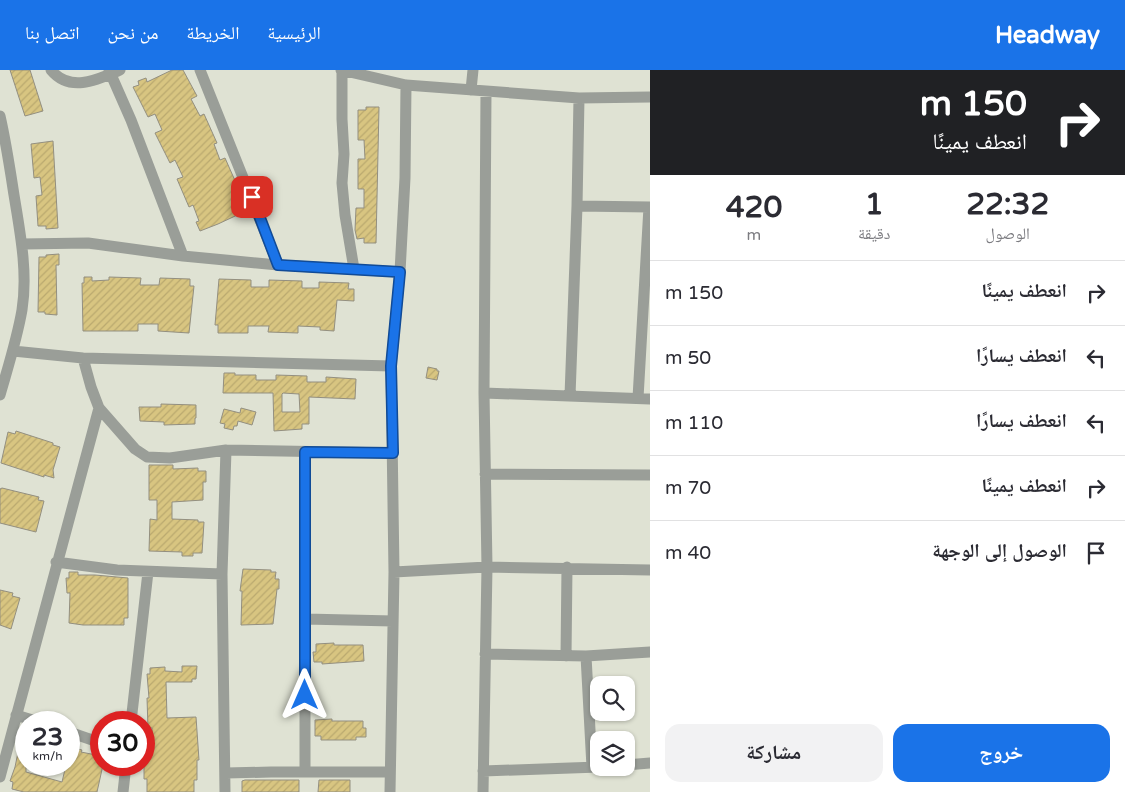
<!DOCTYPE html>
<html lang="ar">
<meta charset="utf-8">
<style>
body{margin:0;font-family:"Varela Round","Noto Naskh Arabic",sans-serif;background:#f2f2f3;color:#2b2b33;direction:rtl;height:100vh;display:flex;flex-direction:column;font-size:19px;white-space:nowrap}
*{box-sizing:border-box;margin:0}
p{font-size:16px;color:#7c7c81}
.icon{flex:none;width:28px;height:28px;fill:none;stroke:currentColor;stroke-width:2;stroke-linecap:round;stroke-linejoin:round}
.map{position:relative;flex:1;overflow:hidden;direction:ltr}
.side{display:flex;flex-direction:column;background:#fff;width:475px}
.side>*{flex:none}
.banner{background:#202124;color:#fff;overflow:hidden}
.tools{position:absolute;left:590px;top:606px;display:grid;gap:10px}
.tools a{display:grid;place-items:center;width:45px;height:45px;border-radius:10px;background:#fff;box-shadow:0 1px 4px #0004;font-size:25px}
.speed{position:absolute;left:15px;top:641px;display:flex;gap:10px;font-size:25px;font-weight:700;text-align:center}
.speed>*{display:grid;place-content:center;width:65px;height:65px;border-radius:50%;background:#fff;box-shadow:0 1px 4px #0004;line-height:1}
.speed small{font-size:12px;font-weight:400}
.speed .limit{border:8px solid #d22;background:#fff;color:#111}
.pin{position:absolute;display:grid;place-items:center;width:42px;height:42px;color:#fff;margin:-21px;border-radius:10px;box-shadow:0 2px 8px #0006}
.me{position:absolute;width:55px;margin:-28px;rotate:0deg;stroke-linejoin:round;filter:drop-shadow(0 0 4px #0008)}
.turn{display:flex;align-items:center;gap:18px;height:105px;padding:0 15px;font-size:22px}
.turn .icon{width:65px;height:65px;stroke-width:2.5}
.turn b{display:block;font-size:35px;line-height:42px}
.eta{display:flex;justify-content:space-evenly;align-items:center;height:85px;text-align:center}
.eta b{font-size:30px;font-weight:700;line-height:35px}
.primary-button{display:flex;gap:10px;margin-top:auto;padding:10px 15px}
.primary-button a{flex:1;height:58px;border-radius:15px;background:#1a73e8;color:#fff;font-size:20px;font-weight:700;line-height:58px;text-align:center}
.primary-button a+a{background:#f2f2f3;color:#2b2b33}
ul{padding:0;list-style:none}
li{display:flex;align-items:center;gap:15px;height:65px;padding:0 15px;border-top:1px solid #e1e1e2}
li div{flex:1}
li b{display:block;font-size:19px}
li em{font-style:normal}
header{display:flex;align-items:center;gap:30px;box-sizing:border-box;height:70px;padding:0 25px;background:#1a73e8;color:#fff}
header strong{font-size:24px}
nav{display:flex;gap:28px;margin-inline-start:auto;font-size:18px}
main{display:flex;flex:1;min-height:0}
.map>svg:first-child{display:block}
</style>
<header>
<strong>Headway</strong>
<nav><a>الرئيسية</a><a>الخريطة</a><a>من نحن</a><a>اتصل بنا</a></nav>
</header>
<main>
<section class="side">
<div class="banner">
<div class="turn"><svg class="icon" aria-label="right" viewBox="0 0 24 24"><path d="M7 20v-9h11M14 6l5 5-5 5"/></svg><div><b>150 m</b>انعطف يمينًا</div></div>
</div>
<div class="eta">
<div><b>22:32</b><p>الوصول</p></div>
<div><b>1</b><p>دقيقة</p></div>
<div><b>420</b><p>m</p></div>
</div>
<ul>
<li><svg class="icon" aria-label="right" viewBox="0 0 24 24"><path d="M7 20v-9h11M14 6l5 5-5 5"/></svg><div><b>انعطف يمينًا</b></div><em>150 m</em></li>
<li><svg class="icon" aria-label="left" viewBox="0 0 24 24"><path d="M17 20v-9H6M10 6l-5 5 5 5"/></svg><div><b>انعطف يسارًا</b></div><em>50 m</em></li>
<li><svg class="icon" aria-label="left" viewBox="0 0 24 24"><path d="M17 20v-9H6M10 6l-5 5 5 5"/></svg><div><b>انعطف يسارًا</b></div><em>110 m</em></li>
<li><svg class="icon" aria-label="right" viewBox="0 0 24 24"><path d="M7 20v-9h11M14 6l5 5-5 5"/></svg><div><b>انعطف يمينًا</b></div><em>70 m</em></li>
<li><svg class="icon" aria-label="arrive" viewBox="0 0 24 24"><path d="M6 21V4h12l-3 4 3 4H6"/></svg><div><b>الوصول إلى الوجهة</b></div><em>40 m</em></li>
</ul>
<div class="primary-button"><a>خروج</a><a>مشاركة</a></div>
</section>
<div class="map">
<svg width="650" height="722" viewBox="0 0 650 722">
<defs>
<pattern id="building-hatch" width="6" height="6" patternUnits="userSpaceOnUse" patternTransform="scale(1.25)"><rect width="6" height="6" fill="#d8c581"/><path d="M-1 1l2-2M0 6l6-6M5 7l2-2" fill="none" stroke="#baa96f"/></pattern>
</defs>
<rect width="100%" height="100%" fill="#dfe2d3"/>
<!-- building -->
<path fill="url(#building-hatch)" stroke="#938f80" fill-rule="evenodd" d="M10 0H30L43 41 25 46Z
M172 0H183L197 26 191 29 200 46 204 44 217 73 214 74 220 90 225 88 248 140 218 154 200 161 196 152 199 151 193 135 189 137 177 109 183 107 175 90 170 93 155 63 162 60 155 44 148 47 133 17 139 15 138 11 146 8 147 12Z
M366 37H379L376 173H364V168L357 169 355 160 356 138H364V119H358V89H365L364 70H358V40H366Z
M53 71 58 158 46 159V156H38L36 126 42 125 40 107 34 108 31 74Z
M59 184V195H56L57 245 45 244V242H38L39 187H46V185Z
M84 207H92V211L109 210V207L141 208 140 215H159L160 208 190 209V216H194L189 263 158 261V254H138V261H83L82 213H84Z
M219 209 251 210V217H269V210L302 211V218H319V212L349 213 348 219H354V231L337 230 334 261 320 260V257L298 256V263L268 262 269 256H248V263H218V255H215Z
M428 297 437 299V301H439L437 310 426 308Z
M224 303H235V305H256V310H276V305L307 306V312H326V307L356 309 355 329 309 327V354H302V359L274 361 273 323H223ZM283 323 299 324 300 342H282V324Z
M161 334 196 335V348H195V354L164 355V352L140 351 139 337H161Z
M241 338 256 342 252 355 238 351 237 356H234L233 360 224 358 225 354 220 353 224 339 240 343Z
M16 361 53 373V375L60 377 53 400 54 408 44 405V407L1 393 8 362 15 364Z
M149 395H173V399L198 398V401H206V412H203V430L172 432V449L198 450V452H204L202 483H193V486H182V482L149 481 150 449 157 450V430H149Z
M2 418 39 427 38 430 44 431 36 462 0 453V419Z
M243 499 271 500V502H276L275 509H279V519H277L273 554 241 555 242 521H240Z
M69 502H78V505H95L128 508V548H124V555H83L69 553 70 523H67L66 508H69Z
M0 520 13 523 12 526 20 528 11 559 0 555Z
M334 573V575H363L364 591 322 594V592H314L313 582H316V574Z
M182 596H197L196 609H192V612H166L167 648 196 647 199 690H197V710H194V722H147V709H144V677H152V658H148L147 628H149L147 604H150V598L165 597V601L182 602Z
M332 649V651H363V658H366V667H356V670H321V666H315V650Z
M22 663 26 664V702L62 712 66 695H69V684L72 685 73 678 82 680 81 682 101 686V695H103L97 722H24L12 719 13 712 10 711 15 697Z
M245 710H299V722H242V711Z
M319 710H350V722H318Z"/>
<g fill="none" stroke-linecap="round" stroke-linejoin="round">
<!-- minor -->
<path stroke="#9a9e98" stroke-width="11" d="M51 0C70 23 97 10 120 0
M109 0 131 50 183 186
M200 0 278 195
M341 0 406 15 579 28 650 27
M342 1V49L344 84 342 113 345 145 354 199
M471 20 473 0
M0 46C6 72 10 99 14 125 20 162 28 202 22 240 17 269 8 297 0 325
M577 136 650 137
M22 174 88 173 183 186 278 195 400 202
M13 281 83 288 391 296
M83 288 91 317 99 338 135 379 147 387 170 388 226 380 393 383
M484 323 650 329
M570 326 577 136 579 28
M638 328 649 137
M305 382V702
M485 404 650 405
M56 492 117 500 222 504
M394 502 487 497 650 500
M305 549 393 551
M485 584 586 586 650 582
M566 586 567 497
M586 586 592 697
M16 645 39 652
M131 652 148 502
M69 662 101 673
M626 695 650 693
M483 701 599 697
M226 703 271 702H390
M0 707 99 338
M123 722 126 695
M225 722 222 504 226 380
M390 722 394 502 391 296 400 202 405 108 406 15
M483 722 487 497 484 323 486 22"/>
</g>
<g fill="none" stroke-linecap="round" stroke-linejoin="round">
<!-- route casing -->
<g stroke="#114b97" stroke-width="12">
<path id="route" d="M252 127 278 195 400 202 391 296 393 383 305 382V625"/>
</g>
<!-- route -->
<use href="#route" stroke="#1a73e8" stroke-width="9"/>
</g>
</svg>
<div class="tools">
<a><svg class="icon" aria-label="search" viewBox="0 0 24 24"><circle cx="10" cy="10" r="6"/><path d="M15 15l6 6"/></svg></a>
<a><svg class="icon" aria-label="layers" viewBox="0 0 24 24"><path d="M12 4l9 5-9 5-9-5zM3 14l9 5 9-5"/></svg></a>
</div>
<div class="speed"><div>23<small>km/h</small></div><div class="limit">30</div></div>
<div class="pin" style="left:252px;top:127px;background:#d93025"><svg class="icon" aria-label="arrive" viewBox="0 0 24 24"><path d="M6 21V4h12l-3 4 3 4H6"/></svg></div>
<svg class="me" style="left:305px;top:625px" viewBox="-20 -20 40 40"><path d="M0-17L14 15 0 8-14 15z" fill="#1a73e8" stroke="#fff" stroke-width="4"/></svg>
</div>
</main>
